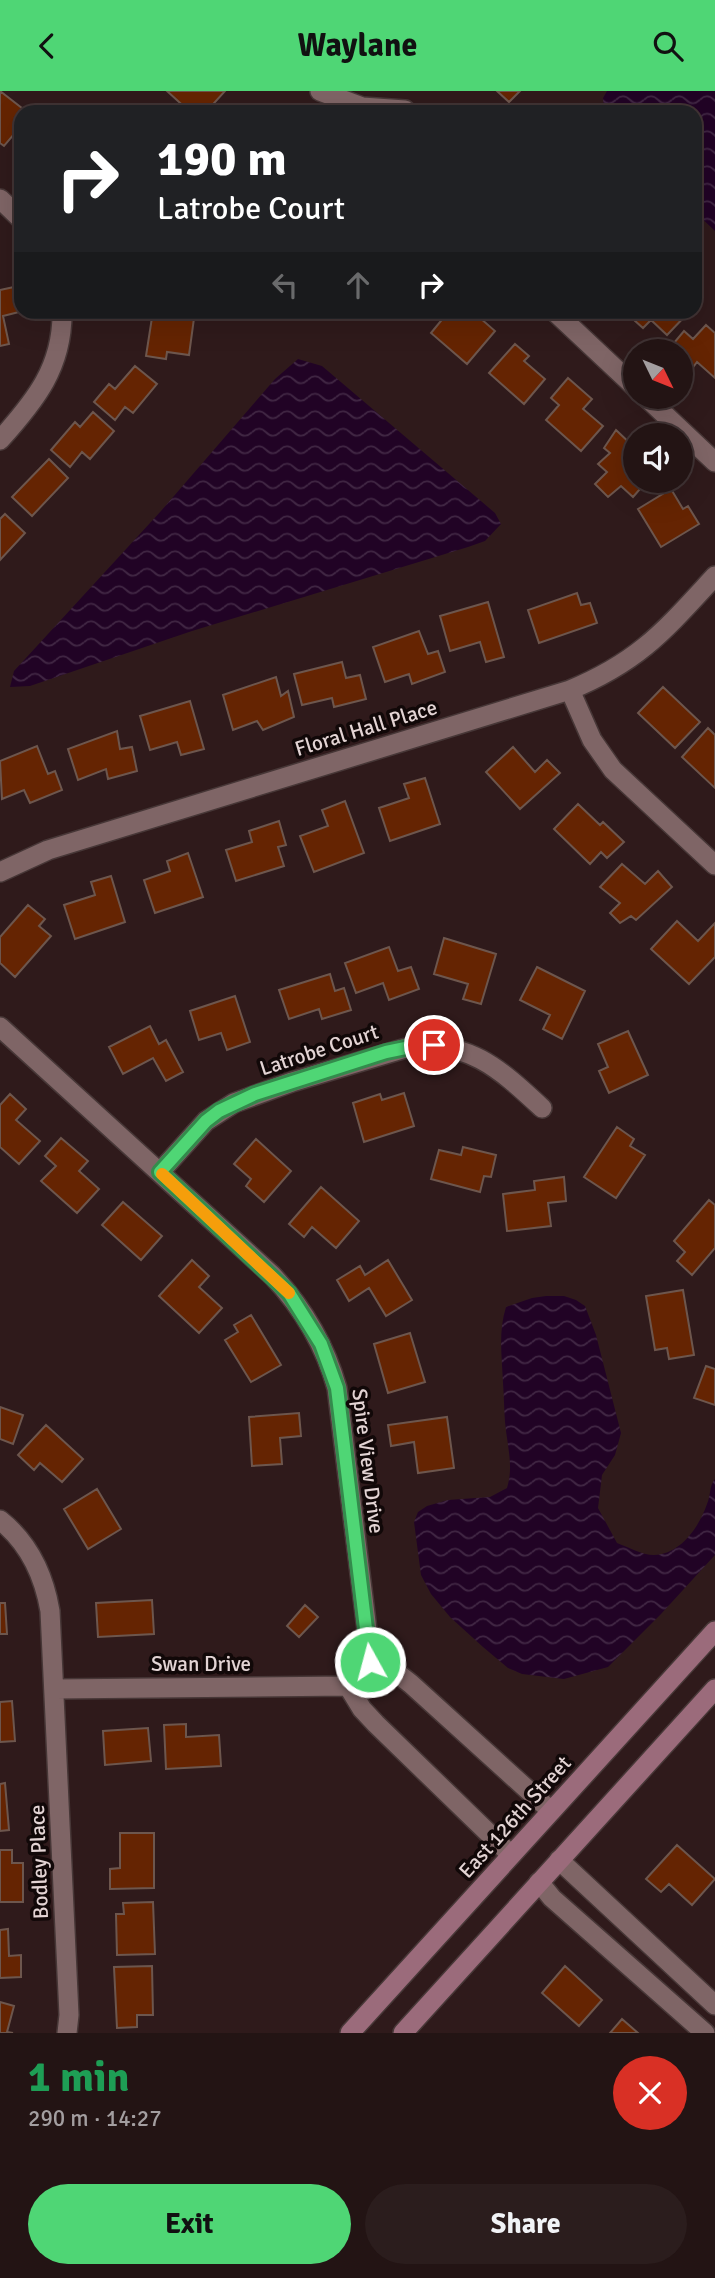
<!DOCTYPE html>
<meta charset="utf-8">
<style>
body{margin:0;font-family:Signika,sans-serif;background:#2b1d1d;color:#f1f3f6;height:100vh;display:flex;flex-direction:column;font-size:26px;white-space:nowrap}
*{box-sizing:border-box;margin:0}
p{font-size:23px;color:#a39ea0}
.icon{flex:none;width:38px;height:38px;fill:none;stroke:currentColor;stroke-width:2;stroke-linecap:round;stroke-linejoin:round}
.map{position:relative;height:1942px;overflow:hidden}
.sheet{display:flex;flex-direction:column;background:#231414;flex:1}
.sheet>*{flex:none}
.top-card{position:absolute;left:14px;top:14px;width:688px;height:214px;border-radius:21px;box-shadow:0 7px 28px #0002,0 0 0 2px #403334;background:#202124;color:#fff;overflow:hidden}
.needle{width:46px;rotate:133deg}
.fabs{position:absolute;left:623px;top:248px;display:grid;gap:14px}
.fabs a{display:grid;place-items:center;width:70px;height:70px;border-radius:50%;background:#231414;box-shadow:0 7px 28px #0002,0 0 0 2px #403334;font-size:35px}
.pin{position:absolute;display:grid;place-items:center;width:60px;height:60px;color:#fff;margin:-30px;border:4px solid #fff;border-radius:50%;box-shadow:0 2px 7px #0007}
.me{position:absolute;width:77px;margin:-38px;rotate:353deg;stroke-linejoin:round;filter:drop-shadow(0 0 5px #0008)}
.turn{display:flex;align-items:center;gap:24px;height:147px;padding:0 28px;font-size:32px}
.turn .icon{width:91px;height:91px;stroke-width:2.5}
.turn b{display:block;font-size:49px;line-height:60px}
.lanes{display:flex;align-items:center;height:66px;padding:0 28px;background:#0003;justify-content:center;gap:35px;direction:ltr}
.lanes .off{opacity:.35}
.round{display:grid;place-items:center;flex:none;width:74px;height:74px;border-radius:37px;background:#2b1d1d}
.head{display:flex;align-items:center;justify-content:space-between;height:119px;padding:0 28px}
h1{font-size:42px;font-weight:700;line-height:52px;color:#1e9e55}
.action{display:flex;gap:14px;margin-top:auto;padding:14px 28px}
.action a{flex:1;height:80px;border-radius:42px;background:#4fd675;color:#111;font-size:28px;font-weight:700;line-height:80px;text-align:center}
.action a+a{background:#2b1d1d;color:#f1f3f6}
header{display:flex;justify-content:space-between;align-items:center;height:91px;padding:0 28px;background:#4fd675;color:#111;font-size:32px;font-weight:700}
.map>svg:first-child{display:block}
</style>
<header><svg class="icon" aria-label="back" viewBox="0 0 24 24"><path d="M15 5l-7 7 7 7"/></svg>Waylane<svg class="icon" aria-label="search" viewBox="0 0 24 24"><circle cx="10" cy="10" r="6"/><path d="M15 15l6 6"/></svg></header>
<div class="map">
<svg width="715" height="1942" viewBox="0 0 715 1942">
<defs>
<pattern id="water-waves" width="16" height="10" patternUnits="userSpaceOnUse" patternTransform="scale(1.75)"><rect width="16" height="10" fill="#210325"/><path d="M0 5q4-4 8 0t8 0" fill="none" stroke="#412744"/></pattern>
</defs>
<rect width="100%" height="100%" fill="#2f1a1b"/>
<!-- water -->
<path fill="url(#water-waves)" d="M607 0H715V140L695 121V21H604L603 7Z
M298 268 322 275 495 422 501 433 485 450 468 456 192 540 30 595 10 596 14 580 161 420 275 288Z
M546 1205H564L576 1209 585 1215 596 1244 621 1342 615 1364 602 1384 598 1417 617 1452C628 1456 642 1464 654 1464 681 1463 699 1436 707 1413 711 1404 709 1395 715 1388V1464L661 1523 608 1576 564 1588 522 1583 508 1577 483 1556 450 1526 431 1503 421 1484 414 1431 418 1421 427 1415 448 1409 490 1406 507 1397C514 1375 507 1354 505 1331 504 1318 504 1305 503 1292 502 1265 498 1242 506 1216L532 1207Z"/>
<!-- building -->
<path fill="#652402" stroke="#6d564d" stroke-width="2" d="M0 0 27 21H21V35L4 55 0 52Z
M167 0H225L206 21H190Z
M497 0H520L509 11Z
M14 196 19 221 3 225 9 253 0 255V199Z
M153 220H195L189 264 167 261 166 268 146 265Z
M449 220H472L495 240 467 273 431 242Z
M624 220H689V221L667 244 651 229 643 237Z
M706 234 715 242V287L697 271 691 279 681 270V261L668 259 684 240 693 248Z
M515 253 529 265 524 270 545 288 524 313 489 282Z
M135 275 157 293 133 322 125 316 115 329 94 311 109 293 115 298Z
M568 287 592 308 583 318 603 335 581 360 546 329 559 314 551 307Z
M93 321 114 340 90 368 82 361 70 376 51 359 75 331 80 336Z
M616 339 635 357V390H647L633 406 621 395 608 406 595 393 607 381 598 373 610 362 604 357Z
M49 368 68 387 32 425 12 406Z
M671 398 683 418 688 415 699 433 661 456 638 418Z
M5 423 25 442 0 469V428Z
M577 502 581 514 590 512 597 532 539 552 528 519Z
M488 511 504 566 486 571 480 551 450 560 440 525Z
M419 540 428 563 438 560 445 581 412 593 409 583 385 591 373 556Z
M342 571 346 587 360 584 366 608 334 616 332 607 302 614 294 583Z
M276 586 281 605 288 600 294 626 263 639 257 630 233 639 223 604Z
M663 596 700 631 675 657 638 622Z
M190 610 204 658 181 664 177 651 150 659 140 625Z
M708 637 715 644V697L682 666Z
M117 640 120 658 132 656 137 680 108 688 106 678 78 689 68 658Z
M37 655 48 683 55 680 62 699 30 712 24 699 2 708 0 670Z
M513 656 535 681 547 669 560 682 520 718 486 681Z
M425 687 440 733 390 750 379 717 409 707 404 693Z
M345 710 364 762 314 781 300 745 328 735 322 719Z
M578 713 600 734 603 731 624 751 607 767 601 761 590 773 554 738Z
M279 730 286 754 278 756 284 775 236 790 226 759 252 751 249 740Z
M188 762 203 806 155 822 144 789 170 780 167 770Z
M622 773 645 793 658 780 672 796 636 829 631 825 620 832 610 822 620 812 600 796Z
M111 785 125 831 75 848 64 814 95 804 91 791Z
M28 814 45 828 39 835 51 845 15 886 0 872V846Z
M677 830 698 850 715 832V866L689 893 651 858Z
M444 847 496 863 481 913 463 908 468 893 434 883Z
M389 856 398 880 411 876 419 898 389 909 383 892 356 902 345 872Z
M537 876 585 900 562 948 543 938 550 924 520 909Z
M330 883 335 900 344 897 351 919 322 928 319 918 289 928 279 899Z
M235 905 250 951 227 959 221 942 199 949 190 920Z
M150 935 159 953 166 949 183 981 166 990 153 967 123 983 109 956Z
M628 940 648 984 609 1002 599 980 608 976 598 953Z
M404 1002 414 1035 364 1051 353 1012 380 1003 382 1009Z
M10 1003 26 1018 16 1029 40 1050 19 1073 0 1056V1014Z
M617 1036 634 1048 630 1055 645 1064 616 1107 584 1086Z
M61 1047 88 1070 79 1080 99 1098 77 1122 41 1090 56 1075 45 1065Z
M256 1048 291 1080 264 1111 246 1095 251 1088 234 1073Z
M463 1056 496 1064 491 1086 484 1085 480 1101 431 1088 439 1059 461 1064Z
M564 1086 566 1110 548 1112 551 1135 507 1140 503 1103 535 1099 534 1090Z
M321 1096 359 1130 336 1157 312 1136 304 1146 289 1133Z
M709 1109 715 1114V1157L692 1184 677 1170 685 1161 674 1150Z
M123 1111 162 1145 141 1169 102 1134Z
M192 1169 209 1185 199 1196 222 1217 199 1242 159 1205Z
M388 1169 412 1209 386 1225 369 1197 349 1210 337 1189 360 1175 365 1184Z
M683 1199 694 1264 669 1268 667 1257 655 1259 646 1205Z
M251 1224 281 1274 251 1291 225 1249 238 1241 234 1234Z
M410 1242 425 1291 388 1302 374 1253Z
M706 1275 715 1278V1314L694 1307Z
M0 1316 23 1324 13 1353 0 1348Z
M299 1322 301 1345 280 1347 282 1373 252 1375 249 1326Z
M447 1326 454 1377 418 1382 414 1351 391 1355 388 1334Z
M46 1334 83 1368 62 1391 40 1372 34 1379 18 1364Z
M97 1398 121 1438 88 1458 64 1418Z
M152 1509 154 1543 98 1546 96 1512Z
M0 1512H5L7 1543H0Z
M305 1514 318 1526 299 1546 287 1535Z
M12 1610 15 1650 0 1651V1611Z
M186 1633V1646L219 1644 221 1675 166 1678 164 1634Z
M148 1637 151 1670 105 1674 103 1640Z
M5 1692 9 1739 0 1740V1693Z
M120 1742H154V1797L110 1798V1778L120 1777Z
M677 1754 715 1788 692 1814 669 1793 661 1801 646 1788Z
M0 1759H12V1772H23V1811H0Z
M153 1811 155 1863 117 1864 116 1823H124L123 1812Z
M8 1838 9 1865 21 1864V1886L0 1887V1839Z
M152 1875 153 1924H137V1936L117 1937 114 1876Z
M565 1875 602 1909 579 1935 542 1902Z
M0 1911 14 1915 7 1941 13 1942H0Z
M622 1928 638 1942H610Z"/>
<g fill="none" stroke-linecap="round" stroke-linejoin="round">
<!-- minor casing -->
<g stroke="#473737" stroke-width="22">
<path id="minor" d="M320 0 362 16 405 19
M0 108 21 128
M554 220 635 296
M646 306 715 371
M0 349C35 310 63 276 62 220
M570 599 592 649 613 679 715 774
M0 781 48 759 570 599C640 570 665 539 715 485
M0 936 272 1184C303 1217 325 1254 337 1297L371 1571 361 1585 348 1595
M160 1081 206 1030 234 1012 292 991 406 957C467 947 500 978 542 1017
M0 1429C29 1452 44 1485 50 1520L69 1924 67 1942
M371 1571 397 1582 411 1593 551 1720
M348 1595 362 1618 376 1633 511 1764
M55 1598 348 1595
M559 1769 715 1914
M539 1791 552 1807 705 1942"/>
</g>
<!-- secondary casing -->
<g stroke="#473737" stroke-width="22">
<path id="secondary" d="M350 1942 715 1540
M403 1942 715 1598"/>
</g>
<!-- minor -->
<use href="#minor" stroke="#7f6566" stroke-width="19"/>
<!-- secondary -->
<use href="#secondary" stroke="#9b6b7b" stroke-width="19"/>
</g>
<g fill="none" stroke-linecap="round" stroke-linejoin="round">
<!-- route casing -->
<g stroke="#338b4c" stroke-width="18">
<path id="route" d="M370 1571 337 1297 321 1253 289 1202 160 1081 206 1030 219 1020 255 1003 386 961 420 954H434"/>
</g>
<!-- route -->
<use href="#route" stroke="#4fd675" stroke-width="12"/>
<!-- slow -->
<path stroke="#f59e0b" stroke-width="12" d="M162 1083 289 1202"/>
</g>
<g text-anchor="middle" stroke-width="7" stroke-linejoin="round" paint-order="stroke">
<!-- street labels -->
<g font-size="21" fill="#e3d4d4" stroke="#110808">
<text transform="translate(366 637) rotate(-17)" y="7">Floral Hall Place</text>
<text transform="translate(319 959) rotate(-18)" y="7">Latrobe Court</text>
<text transform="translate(368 1370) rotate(83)" y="7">Spire View Drive</text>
<text x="201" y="1580">Swan Drive</text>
<text transform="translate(515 1726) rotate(-48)" y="7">East 126th Street</text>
<text transform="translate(39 1771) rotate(-92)" y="7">Bodley Place</text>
</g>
</g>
</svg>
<div class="fabs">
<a><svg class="needle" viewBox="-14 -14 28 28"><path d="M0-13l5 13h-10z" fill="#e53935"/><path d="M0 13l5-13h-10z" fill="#a39ea0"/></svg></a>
<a><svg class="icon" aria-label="sound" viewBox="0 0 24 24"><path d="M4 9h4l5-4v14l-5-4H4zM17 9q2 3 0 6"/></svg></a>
</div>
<div class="pin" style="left:434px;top:954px;background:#d93025"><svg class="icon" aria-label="arrive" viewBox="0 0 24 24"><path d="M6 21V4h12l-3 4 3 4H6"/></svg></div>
<svg class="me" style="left:370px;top:1571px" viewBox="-20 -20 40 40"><circle r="17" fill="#4fd675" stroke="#fff" stroke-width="3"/><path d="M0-11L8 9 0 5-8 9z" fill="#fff"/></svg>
<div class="top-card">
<div class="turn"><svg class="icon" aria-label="right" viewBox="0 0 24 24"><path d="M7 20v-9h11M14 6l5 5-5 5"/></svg><div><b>190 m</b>Latrobe Court</div></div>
<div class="lanes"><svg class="icon off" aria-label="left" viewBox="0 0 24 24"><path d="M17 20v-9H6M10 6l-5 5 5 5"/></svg><svg class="icon off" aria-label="ahead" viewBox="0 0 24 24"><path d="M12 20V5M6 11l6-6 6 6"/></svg><svg class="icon" aria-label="right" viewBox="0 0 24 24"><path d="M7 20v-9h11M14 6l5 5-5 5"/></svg></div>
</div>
</div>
<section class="sheet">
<div class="head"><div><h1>1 min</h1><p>290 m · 14:27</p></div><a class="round" style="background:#d93025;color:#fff"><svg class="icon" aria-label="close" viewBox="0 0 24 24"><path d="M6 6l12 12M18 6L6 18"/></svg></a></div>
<div class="action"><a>Exit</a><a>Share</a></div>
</section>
